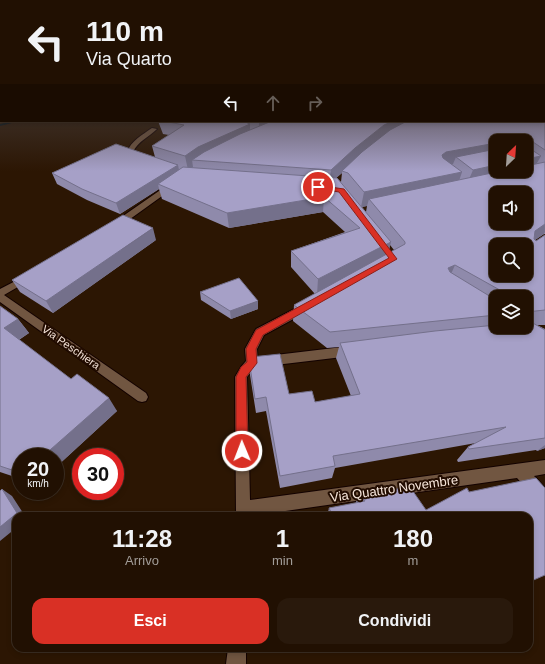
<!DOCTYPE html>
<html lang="it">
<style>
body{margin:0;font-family:Helvetica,sans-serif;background:#29190c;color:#f1f3f6;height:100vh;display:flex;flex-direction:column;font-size:15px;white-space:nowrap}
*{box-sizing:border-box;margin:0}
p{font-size:13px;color:#a29d99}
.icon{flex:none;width:22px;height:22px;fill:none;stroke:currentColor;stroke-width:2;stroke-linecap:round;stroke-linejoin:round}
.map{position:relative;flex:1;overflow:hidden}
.drawer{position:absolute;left:12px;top:512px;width:521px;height:140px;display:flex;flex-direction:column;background:#211002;border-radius:12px;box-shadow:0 2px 6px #0003,0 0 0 1px #3e3024}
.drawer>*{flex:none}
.hud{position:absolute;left:0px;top:0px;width:545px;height:122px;box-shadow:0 2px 6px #0003,0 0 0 1px #3e3024;background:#211002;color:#f1f3f6;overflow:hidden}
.needle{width:26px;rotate:25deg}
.controls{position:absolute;left:489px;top:134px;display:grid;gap:8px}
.controls a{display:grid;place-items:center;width:44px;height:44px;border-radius:8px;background:#211002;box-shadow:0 2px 6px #0003,0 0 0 1px #3e3024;font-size:20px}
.speed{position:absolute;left:12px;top:448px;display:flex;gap:8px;font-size:20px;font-weight:700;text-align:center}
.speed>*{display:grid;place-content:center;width:52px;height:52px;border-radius:50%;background:#211002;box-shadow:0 2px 6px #0003,0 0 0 1px #3e3024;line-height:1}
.speed small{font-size:10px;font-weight:400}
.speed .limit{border:6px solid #d22;background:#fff;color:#111}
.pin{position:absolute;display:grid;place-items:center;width:34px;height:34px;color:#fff;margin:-17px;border:2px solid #fff;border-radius:50%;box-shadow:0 1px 4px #0007}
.me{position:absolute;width:44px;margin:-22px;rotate:359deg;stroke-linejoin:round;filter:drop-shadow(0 0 3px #0008)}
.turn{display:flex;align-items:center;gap:14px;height:84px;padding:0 20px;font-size:18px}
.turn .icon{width:52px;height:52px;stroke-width:2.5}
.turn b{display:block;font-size:28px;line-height:34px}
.lanes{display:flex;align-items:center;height:38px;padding:0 20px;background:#0003;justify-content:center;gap:20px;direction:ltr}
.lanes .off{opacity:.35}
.eta{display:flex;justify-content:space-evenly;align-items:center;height:68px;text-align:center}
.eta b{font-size:24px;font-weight:600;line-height:28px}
.primary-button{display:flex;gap:8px;margin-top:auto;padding:8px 20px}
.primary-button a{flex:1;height:46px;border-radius:12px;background:#d93025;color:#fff;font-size:16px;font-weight:600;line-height:46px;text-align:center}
.primary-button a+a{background:#29190c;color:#f1f3f6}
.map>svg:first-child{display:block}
</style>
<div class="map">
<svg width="545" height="664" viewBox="0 0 545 664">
<rect width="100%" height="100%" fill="#2c1603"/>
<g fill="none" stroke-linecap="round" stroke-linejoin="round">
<!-- stream -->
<path fill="#001118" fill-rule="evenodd" d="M14 121H20L0 126V124Z"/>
<!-- minor casing -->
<g stroke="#130200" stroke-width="2">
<path id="minor" d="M152 128 157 129C149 137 138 141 133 152L143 159 140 161 133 158 127 152C131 141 142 135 152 128Z
M169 184H172L176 186 119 227H113L112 225 113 223Z
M27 275 30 276 32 278 30 280 4 295 146 393 148 397 146 401 142 402 138 401 0 302V289Z
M306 303 310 304 311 307 310 310 264 335 257 349 258 363 247 377 250 500 545 460V474L534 476 545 488V507L540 504 517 478 250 516H236L235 377 241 367 246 361 245 349 256 329Z
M351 346 355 348 357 351 355 354 351 356 267 366 263 364 261 361 263 358 267 356Z
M228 648H246V664H226Z"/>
</g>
<!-- minor -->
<use href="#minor" fill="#715641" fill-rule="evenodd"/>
</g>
<!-- wall -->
<path fill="#8f8aab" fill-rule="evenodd" d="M545 78V234H544L535 240 536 241 545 235V325H537L545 329V448L537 451 536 450 458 462 457 460 468 447 476 443 335 468 332 478 280 488 266 411 256 413 250 375 249 360 289 394 315 402 351 396 336 358 339 347 327 348 293 321 294 305 315 294 291 267V251L345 232 323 212 229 228 162 199 159 189 120 214 87 200 57 184 52 173 155 157 152 146 169 135 163 134 158 121H544ZM496 141H526L496 171ZM342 173 341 182 336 178ZM367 206 366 212 362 207ZM390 245 394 250 388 254ZM496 297H526V327H496Z
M156 240 53 313 20 292 12 280Z
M200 292 258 309 231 319 201 300Z
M0 306 18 319 29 333 19 340 71 379 117 411 55 468V457H21V479L0 472Z
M469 492 529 516H327L329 508 356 503V502L360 494 426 510Z"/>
<!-- shaded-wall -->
<path fill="#74708b" d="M544 88H545V99H544Z
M259 121H287L259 133Z
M393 121H417L342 171V173L329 184 331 170 355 148 384 125Z
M250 124V137L192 160 193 167 188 170 185 156 198 147Z
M496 143V156L456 157 453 164 441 167 442 155 446 152Z
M541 156 533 170 467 184 473 170 496 165V171H526V159Z
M178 165 180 175 158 184 159 189 120 214 116 203Z
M462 172 457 187 369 199 367 206 361 207 364 192Z
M324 197 323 212 229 228 227 213Z
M545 224V232L544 234 526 246 535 231Z
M153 228 156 240 53 313 46 301Z
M391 242 387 258 317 295 318 279Z
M455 265 448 281V268Z
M258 301V309L231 319 230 311Z
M18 319 29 333 15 342 4 328Z
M109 398 117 411 55 468V457H42Z
M545 445V448L537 451Z
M2 489 12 496 25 516H16V528L0 541V527Z"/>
<!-- building -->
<path fill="#a6a0c7" stroke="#74708b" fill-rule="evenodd" d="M544 78H545V88H544Z
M544 94H545V150L533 142 532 150 541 156 526 159V141H496V143L446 152 442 155 443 158 462 172 364 192 348 173 342 171 362 152 390 130 407 121H544Z
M163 121H243L250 124 198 147 185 156 152 146 184 125Z
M272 121H393L384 125 355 148 331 170 192 160 204 152 240 134Z
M116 144 178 165 116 203 82 189 52 173Z
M496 149V165L473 170 456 157Z
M545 162V224L535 231 534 239 536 241 545 235V310L526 312V297H507V294L455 265 448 268 450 272 496 300V315L330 332 294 305 405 244V242L369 199 501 171H526V166ZM496 193H526V223H496ZM496 245H526V275H496Z
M183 167 337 178 391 242 318 279 291 251 360 228 324 197 227 213 158 184Z
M123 215 153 228 46 301 12 280Z
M239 278 258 301 230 311 200 292Z
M0 306 18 319 4 328 71 379 77 374 109 398 42 457H21V473L0 466Z
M526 322H531L545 330V438L469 449 468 447 506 427 333 456 335 466 280 476 266 397 255 399 249 360 251 357 280 354 289 394 312 391 315 402 360 394 340 343 435 331 496 325V327H526Z
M536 478 545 488V575L529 582V516H333L329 508 365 501 360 494 410 487 426 510 467 488 469 492Z
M2 489 17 513 0 527V491Z"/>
<!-- sky -->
<linearGradient id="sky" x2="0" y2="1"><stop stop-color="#180c02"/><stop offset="0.46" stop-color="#453c39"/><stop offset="1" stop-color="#453c39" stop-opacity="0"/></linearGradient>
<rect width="545" height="171" fill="url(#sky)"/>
<!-- route -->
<path fill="#d93025" stroke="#8d1f18" d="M316 185 344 189 397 259 263 335 256 349 257 363 246 377 248 451 246 455 242 456 238 455 236 451V377L241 367 247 362 246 349 256 330 389 258 339 192 316 188Z"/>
<g text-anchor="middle" stroke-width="4" stroke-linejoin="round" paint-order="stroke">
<!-- street labels -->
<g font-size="11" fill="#f6e5da" stroke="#220c00">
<text transform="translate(71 347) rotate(35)" y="4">Via Peschiera</text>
</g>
<!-- near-street labels -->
<g font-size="13" fill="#f6e5da" stroke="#220c00">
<text transform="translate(394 488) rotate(-8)" y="5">Via Quattro Novembre</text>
</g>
</g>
</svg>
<div class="controls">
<a><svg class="needle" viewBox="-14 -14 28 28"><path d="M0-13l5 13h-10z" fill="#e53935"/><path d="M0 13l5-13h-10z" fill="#a29d99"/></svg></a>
<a><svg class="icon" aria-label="sound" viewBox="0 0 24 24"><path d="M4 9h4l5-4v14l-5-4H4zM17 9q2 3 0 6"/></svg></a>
<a><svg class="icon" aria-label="search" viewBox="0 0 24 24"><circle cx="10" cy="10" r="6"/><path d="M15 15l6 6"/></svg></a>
<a><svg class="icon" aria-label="layers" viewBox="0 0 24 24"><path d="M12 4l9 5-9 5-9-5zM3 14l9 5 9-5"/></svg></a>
</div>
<div class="speed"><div>20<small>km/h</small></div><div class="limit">30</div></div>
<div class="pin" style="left:318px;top:187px;background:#d93025"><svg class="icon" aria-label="arrive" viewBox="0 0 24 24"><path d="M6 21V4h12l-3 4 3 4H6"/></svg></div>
<svg class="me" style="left:242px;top:451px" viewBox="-20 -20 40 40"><circle r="17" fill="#d93025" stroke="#fff" stroke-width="3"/><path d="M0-11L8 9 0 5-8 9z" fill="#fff"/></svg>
<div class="hud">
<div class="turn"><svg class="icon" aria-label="left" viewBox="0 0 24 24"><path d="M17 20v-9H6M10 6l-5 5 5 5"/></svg><div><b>110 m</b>Via Quarto</div></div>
<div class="lanes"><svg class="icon" aria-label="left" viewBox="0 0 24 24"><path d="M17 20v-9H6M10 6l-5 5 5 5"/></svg><svg class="icon off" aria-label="ahead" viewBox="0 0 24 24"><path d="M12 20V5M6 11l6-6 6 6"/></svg><svg class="icon off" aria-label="right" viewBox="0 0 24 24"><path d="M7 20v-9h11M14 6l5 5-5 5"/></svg></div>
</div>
<section class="drawer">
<div class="eta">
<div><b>11:28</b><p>Arrivo</p></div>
<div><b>1</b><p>min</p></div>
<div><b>180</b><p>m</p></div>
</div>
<div class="primary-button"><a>Esci</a><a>Condividi</a></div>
</section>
</div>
